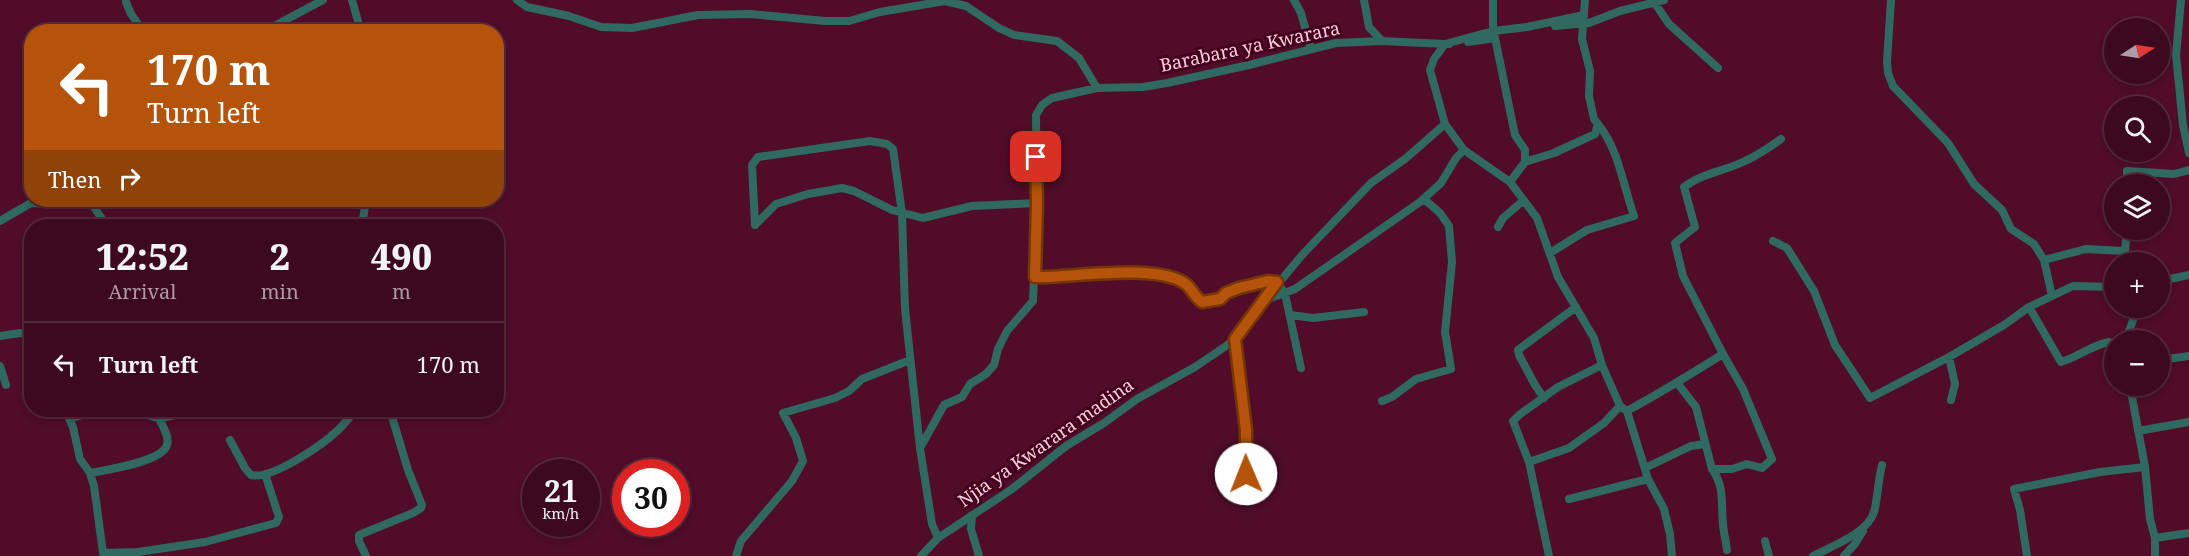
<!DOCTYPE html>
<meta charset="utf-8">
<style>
body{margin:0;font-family:"Noto Serif",serif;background:#47172b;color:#f1f3f6;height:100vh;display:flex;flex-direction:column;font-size:22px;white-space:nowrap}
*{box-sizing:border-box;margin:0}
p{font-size:20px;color:#ac9aa4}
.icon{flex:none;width:33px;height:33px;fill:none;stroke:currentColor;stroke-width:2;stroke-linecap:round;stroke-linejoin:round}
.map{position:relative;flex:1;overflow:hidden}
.panel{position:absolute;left:24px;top:219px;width:480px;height:198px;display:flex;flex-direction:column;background:#3c091e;border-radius:24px;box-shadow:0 3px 9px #0003,0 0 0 2px #552a3c}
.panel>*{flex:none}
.top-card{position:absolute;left:24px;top:24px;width:480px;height:183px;border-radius:24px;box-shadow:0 3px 9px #0003,0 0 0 2px #552a3c;background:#b45309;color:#fff;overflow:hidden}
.needle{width:39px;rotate:78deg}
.tools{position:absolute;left:2104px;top:18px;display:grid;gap:12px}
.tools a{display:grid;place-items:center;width:66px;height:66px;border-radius:50%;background:#3c091e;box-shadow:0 3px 9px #0003,0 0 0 2px #552a3c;font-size:30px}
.speed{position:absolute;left:522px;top:459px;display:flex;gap:12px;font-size:30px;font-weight:700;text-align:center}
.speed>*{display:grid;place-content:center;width:78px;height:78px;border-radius:50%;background:#3c091e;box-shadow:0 3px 9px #0003,0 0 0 2px #552a3c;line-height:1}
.speed small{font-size:15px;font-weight:400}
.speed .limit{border:9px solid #d22;background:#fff;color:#111}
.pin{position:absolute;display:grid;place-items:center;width:51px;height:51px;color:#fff;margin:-26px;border-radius:12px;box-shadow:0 3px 9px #0006}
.me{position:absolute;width:66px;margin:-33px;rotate:359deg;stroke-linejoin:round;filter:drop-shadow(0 0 4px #0008)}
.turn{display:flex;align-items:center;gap:21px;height:126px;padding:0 24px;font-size:27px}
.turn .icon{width:78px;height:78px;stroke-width:2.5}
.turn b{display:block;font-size:42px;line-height:51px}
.then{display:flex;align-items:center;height:57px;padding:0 24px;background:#0003;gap:12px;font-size:22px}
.eta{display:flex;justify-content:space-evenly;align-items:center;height:102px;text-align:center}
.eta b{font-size:36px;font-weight:800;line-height:42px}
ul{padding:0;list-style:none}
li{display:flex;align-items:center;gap:18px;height:84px;padding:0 24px;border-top:2px solid #552a3c}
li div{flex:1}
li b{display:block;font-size:22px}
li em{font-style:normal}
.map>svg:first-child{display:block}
</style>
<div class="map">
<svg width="2189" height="556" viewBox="0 0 2189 556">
<rect width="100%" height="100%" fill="#500c28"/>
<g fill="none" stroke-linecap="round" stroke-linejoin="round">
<!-- minor -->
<path stroke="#306960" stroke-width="8" d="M352 0 361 32
M517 0 527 7 569 16 601 27 632 28 698 15 750 14 825 21H849L880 12 945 1 966 6 999 28 1014 35 1057 41 1079 58 1097 88
M1294 0 1301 13 1311 49
M1364 0 1369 27 1382 41
M1493 0V31
M1891 0 1887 62 1888 73 1893 86 1948 143 1974 184 2002 210 2011 229 2034 244 2044 260 2052 296
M2181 0 2176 55 2183 125 2189 153
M126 2 131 14 144 32
M1654 2 1669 24 1718 68
M1555 26 1589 23 1620 11 1664 0
M263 32 323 0
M1495 38 1515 135 1525 150V162
M1468 42 1495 38 1493 31H1497
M1449 44H1445L1434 59 1430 70 1445 124 1464 150 1510 182 1537 218 1558 277 1594 338 1602 365 1620 406 1627 411 1648 479 1664 509 1670 534 1672 556
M1510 182 1525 162 1554 153 1595 134 1598 124 1594 119 1589 96 1590 71 1582 39 1585 0
M2127 184V171L2174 174 2189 170
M89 200 107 226
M0 221 31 203 48 204 57 200
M755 225 752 165 758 157 870 141 887 144 893 149 902 213 905 309 920 448 932 524 938 538
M755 225 776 204 808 194 842 188 854 191 892 210 923 218 972 206 1037 203
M362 226 366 200
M1498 227 1503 218 1524 200
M2127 230 2125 251 2128 262
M1773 241 1787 248 1814 291 1835 345 1870 398 1949 357 2004 325 2029 307 2073 286 2115 287
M1550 253 1587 230 1634 216C1623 185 1619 150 1598 124
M2044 260 2086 249 2125 251
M1035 277C1070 278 1161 262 1187 285 1193 291 1195 297 1202 302L1219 299 1226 293 1239 288 1268 281 1277 282 1285 294 1301 368
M2160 281 2189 275
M1265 300 1295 289 1420 202 1441 183 1456 158 1464 150
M2029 307 2061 362C2078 357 2092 345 2109 342L2115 345
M1290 315 1313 318 1364 312
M0 336 20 333 27 334 32 340
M1235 339 1246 430 1245 461 1248 502
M2126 340 2133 320 2134 308
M1949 357 1955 384 1951 400
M2160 360 2189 356
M0 366 6 385
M1678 384 1696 407 1712 469C1725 486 1721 506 1723 525 1724 534 1726 542 1727 550
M2130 386 2145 467 2150 519 2155 538V556
M1544 398 1535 385 1519 355 1518 350 1576 307
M1382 401 1392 397 1416 379 1451 369 1445 332 1452 262 1449 226 1440 213 1424 199
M65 410 73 427 80 459 90 473 94 486 103 553 138 552 205 542 276 523 279 517 278 514 265 474
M140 410C157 423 171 417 190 410
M1627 411C1660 393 1691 374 1723 354L1683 276 1675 243 1695 227 1684 187C1702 173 1725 171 1745 161 1758 155 1770 147 1781 139
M70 419 96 410
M2138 431 2189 422
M230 440 245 468 251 475C272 480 322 445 337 431 344 425 350 416 356 410
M920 448 944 405 962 397 970 384 986 374 994 365 998 349 1007 331 1033 301 1037 203 1036 115 1042 105 1052 98 1097 88 1143 87 1167 83 1249 65 1336 43 1382 41 1445 44 1493 31 1527 27 1584 15
M1529 462 1569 448 1604 423 1620 406
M1645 468 1691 446 1705 444
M1712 469H1732L1747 464 1762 468 1772 459 1743 389 1723 354
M90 473C106 470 162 462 167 445 170 436 162 426 159 418
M1569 499 1648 479
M972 515 971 529 979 556
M2155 538 2189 533
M1765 541 1769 556
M366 556 359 541V535L413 513 421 508 422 505 408 470 390 410
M736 556 741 541 792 481 803 461 796 438 783 413 835 398 849 391 862 379 910 360
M921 556 938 538 1012 489 1066 446 1104 423 1137 399 1195 367 1226 346 1235 339 1277 282 1283 278 1302 255 1371 183 1405 159 1445 124
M1549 556 1529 462 1513 421 1519 415 1558 387 1602 365
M1813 556C1832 546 1868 533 1874 512 1878 497 1878 480 1882 465
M1844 556 1855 544 1863 531
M2027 556 2020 510 2014 489 2100 472 2145 467"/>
</g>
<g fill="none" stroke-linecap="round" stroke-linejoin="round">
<!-- route casing -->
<g stroke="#753606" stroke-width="15">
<path id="route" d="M1036 157 1037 203 1035 277C1070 278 1161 262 1187 285 1193 291 1195 297 1202 302L1220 299 1226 293 1239 288 1268 281 1277 282 1235 339 1246 430V474"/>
</g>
<!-- route -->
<use href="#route" stroke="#b45309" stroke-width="10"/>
</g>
<g text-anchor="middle" stroke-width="6" stroke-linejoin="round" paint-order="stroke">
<!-- street labels -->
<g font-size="18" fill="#faced9" stroke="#44001e">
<text transform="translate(1250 47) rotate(-12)" y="6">Barabara ya Kwarara</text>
<text transform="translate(1046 443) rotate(-35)" y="6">Njia ya Kwarara madina</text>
</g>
</g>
</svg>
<div class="tools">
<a><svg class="needle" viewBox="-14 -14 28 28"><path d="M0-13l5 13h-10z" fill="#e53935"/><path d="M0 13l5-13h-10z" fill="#ac9aa4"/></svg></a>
<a><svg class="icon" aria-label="search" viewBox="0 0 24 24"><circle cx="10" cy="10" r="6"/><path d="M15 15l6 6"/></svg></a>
<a><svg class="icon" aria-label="layers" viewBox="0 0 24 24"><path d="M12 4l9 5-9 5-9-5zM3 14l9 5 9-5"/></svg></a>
<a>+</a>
<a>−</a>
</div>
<div class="speed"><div>21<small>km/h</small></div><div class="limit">30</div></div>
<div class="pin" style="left:1036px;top:157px;background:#d93025"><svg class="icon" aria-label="arrive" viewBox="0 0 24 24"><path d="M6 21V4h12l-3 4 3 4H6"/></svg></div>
<svg class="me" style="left:1246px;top:474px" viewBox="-20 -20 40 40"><circle r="19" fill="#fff"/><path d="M0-13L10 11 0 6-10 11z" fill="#b45309"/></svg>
<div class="top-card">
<div class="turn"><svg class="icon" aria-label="left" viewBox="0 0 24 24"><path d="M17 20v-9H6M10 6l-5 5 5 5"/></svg><div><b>170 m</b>Turn left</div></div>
<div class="then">Then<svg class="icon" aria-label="right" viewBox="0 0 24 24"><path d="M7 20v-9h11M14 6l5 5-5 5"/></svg></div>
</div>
<section class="panel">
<div class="eta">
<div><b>12:52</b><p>Arrival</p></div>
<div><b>2</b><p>min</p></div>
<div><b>490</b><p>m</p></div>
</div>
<ul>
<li><svg class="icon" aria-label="left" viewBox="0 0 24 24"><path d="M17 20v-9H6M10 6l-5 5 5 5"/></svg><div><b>Turn left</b></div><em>170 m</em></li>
</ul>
</section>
</div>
